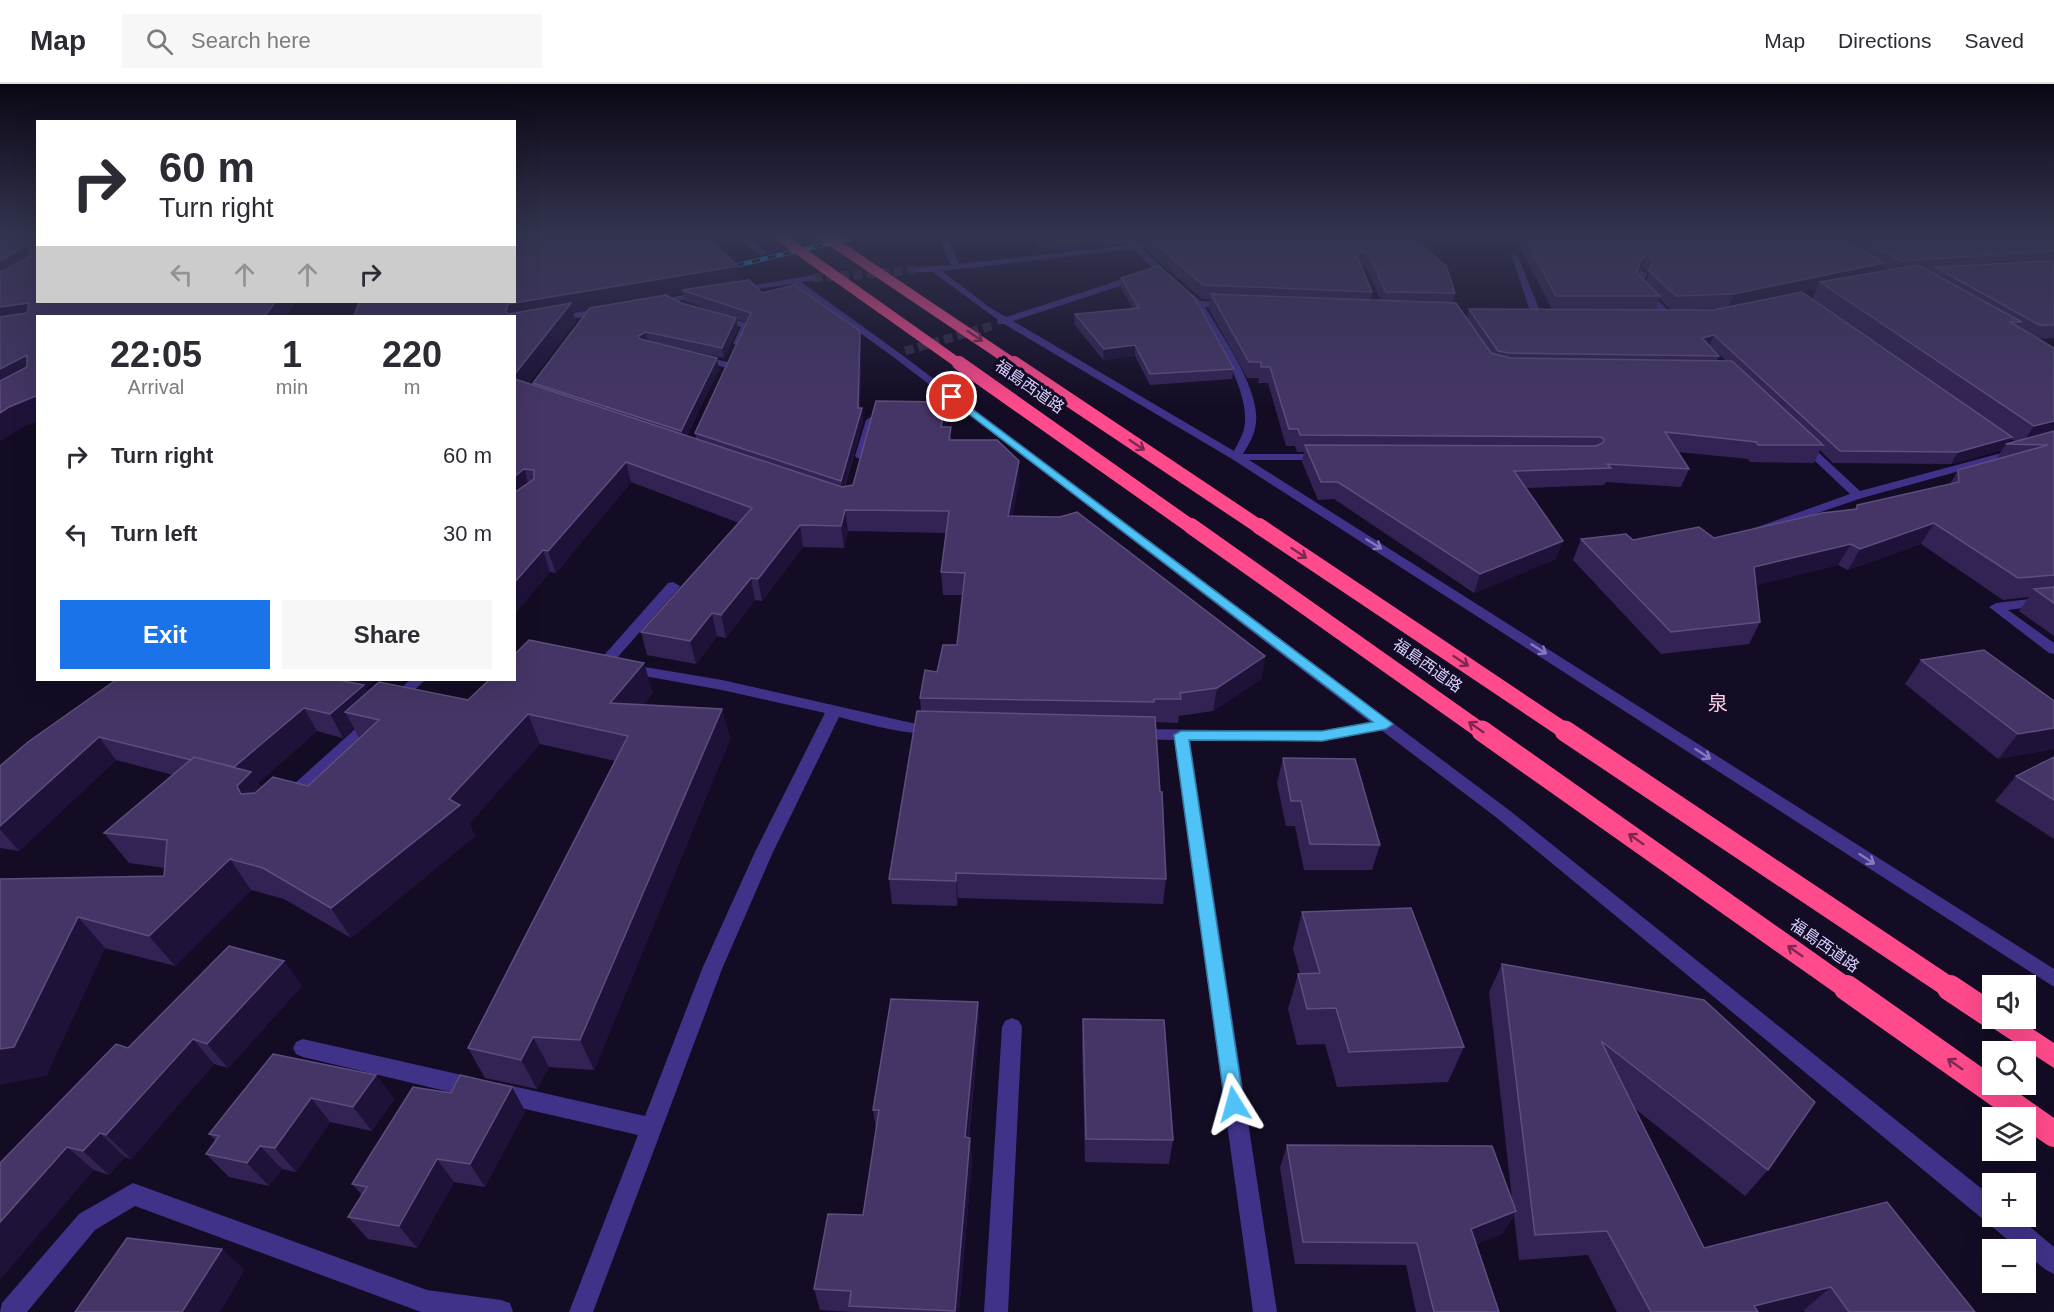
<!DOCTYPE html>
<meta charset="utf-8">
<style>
body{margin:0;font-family:Helvetica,"Noto Sans JP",sans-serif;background:#f7f7f7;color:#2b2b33;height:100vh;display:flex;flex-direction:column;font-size:22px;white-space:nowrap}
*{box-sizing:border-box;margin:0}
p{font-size:20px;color:#7c7c81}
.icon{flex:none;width:33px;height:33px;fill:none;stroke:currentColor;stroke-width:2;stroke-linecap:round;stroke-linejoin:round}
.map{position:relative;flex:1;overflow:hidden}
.side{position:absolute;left:36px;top:231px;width:480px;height:366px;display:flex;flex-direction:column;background:#fff;border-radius:0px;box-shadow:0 6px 24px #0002}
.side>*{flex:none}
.guide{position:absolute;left:36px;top:36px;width:480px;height:183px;border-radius:0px;box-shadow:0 6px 24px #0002;background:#fff;color:#2b2b33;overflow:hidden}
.buttons{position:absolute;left:1982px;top:891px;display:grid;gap:12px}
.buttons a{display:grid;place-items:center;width:54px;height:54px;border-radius:0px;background:#fff;box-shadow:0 6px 24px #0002;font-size:30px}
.pin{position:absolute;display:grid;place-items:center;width:51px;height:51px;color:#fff;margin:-26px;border:3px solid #fff;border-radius:50%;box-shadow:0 2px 6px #0007}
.me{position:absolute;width:66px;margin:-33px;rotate:352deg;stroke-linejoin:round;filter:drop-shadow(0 0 4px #0008)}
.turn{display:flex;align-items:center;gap:21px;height:126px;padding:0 24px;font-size:27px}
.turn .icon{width:78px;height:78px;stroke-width:2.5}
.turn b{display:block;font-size:42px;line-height:51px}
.lanes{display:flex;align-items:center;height:57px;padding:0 24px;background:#0003;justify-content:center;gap:30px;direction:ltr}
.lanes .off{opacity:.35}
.eta{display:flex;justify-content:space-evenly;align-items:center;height:102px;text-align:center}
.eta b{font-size:36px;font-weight:700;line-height:42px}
.button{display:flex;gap:12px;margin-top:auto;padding:12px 24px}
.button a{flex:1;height:69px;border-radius:0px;background:#1a73e8;color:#fff;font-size:24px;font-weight:700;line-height:69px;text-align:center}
.button a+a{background:#f7f7f7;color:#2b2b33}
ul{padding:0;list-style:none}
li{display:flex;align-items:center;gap:18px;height:78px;padding:0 24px}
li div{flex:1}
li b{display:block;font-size:22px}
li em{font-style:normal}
header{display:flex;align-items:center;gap:36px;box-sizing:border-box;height:84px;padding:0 30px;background:#fff;border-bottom:2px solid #e1e1e2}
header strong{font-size:28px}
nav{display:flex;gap:33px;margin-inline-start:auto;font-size:21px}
.search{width:420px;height:54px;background:#f7f7f7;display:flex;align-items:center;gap:15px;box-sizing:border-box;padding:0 21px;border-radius:0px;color:#7c7c81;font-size:22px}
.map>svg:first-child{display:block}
</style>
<header>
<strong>Map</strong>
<div class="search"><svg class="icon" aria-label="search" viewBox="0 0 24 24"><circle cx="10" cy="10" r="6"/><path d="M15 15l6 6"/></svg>Search here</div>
<nav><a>Map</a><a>Directions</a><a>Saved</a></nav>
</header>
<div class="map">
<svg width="2054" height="1228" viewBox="0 0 2054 1228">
<rect width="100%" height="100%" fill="#130c24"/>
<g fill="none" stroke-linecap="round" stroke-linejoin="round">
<!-- street-tunnel -->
<path stroke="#312945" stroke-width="9" stroke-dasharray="9 4.5" stroke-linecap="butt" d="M813 194 916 186
M905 267 995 241"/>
<!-- street -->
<path fill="#3f3288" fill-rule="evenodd" d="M732 150H741L768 169 761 171Z
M938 150H946L959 180 1129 161 1121 150H1129L1137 160 1171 157 1172 159 1141 164 1163 184V188L1013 237 1234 367C1239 357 1245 348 1245 337 1247 300 1213 252 1195 221L1189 214 1193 211 1201 217 1232 219 1233 221 1229 224 1205 223C1222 252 1260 305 1256 339 1255 350 1249 360 1243 370H1323L1329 373 1323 376H1249L2054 885V903L1232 375 1004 240H997L998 236 933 188H913V184L916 183 951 181ZM1133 165 1154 185 1006 233 989 223 942 187Z
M1511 170 1518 172 1541 230 1539 232 1531 230Z
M1640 187 1647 189 1642 201 1671 229V233H1665L1634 201Z
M813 191 816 192V196L801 198 898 268 1509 726 1992 1113V1132H2017L2054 1163V1190L2046 1186 2025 1169V1166H2020L1984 1136 1497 734 1381 646 1321 657 1190 656 1277 1228H1253L1174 656 1137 655 1129 650 1137 645 1321 647 1370 638 892 272 792 200 736 208 732 205Z
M703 207 706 208V212L653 221 649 218Z
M606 223 611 226 609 228 514 246V240Z
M719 231 749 240 751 242 741 262 733 260 741 243 716 236V232Z
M699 271 731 279 733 281 728 284 696 276V272Z
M871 333 876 336 867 372 861 375 857 374 855 372 866 336Z
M2054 355V361L1862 414 1759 449 1755 450 1749 446 1850 410 1798 361V357H1806L1860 407Z
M673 498 680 502 678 505 608 584H598L596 581 598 578 668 499Z
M2054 512V520L2008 526 2054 559V570L2049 569 1989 523 1996 519Z
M627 580 722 596 912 639 933 640 941 645C931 659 856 637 839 633L773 768 722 885 593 1228H569L638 1051 499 1019 492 1016 488 1009 492 1002 499 999 645 1032 702 885 755 768 825 629 722 606 622 588 620 585 622 582Z
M410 596H425L401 619H391L388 616 391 613Z
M371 634 379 639 376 643 295 718H283L281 714 283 710 366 635Z
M1012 934 1019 937 1022 943 1008 1228H984L1002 943 1005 937Z
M303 955 475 994 482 997 486 1004 482 1011 475 1014 303 973 296 970 293 964 296 958Z
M133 1099 427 1206 501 1216 510 1219 513 1228H421L135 1122 95 1146 27 1228H0L2 1219 79 1130Z"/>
<!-- highway -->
<path fill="#ff4a8c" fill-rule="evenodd" d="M1992 925V934H2016L2054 959V984L1988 941 1984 934 1988 927Z"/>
<!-- rail casing -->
<g stroke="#00c4fa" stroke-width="4.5">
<path id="rail" d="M721 185 869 150"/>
</g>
<!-- rail -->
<use href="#rail" stroke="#130c24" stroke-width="3" stroke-dasharray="8" stroke-linecap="butt"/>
<!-- highway-bridge-far4 -->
<path stroke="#ff4a8c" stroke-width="10" d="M776 150 961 281
M821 150 1016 281"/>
<!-- highway-bridge-far3 -->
<path stroke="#ff4a8c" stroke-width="14" d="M959 279 1193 444
M1014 279 1261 444"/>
<!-- highway-bridge-far2 -->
<path stroke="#ff4a8c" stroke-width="16" d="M1191 442 1484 649
M1259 442 1568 649"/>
<!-- highway-bridge-far1 -->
<path stroke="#ff4a8c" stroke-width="21" d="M1482 647 1849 906
M1565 647 1953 906"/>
<!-- highway-bridge -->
<path stroke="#ff4a8c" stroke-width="26" d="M1847 904 2054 1050
M1950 904 1992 932"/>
</g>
<!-- wall -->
<path fill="#332354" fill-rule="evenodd" d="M0 150H38V218H296L285 232H38V337L22 343 0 357Z
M895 150H937V152L911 159Z
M1033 150H1125V159L1039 164Z
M1132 150H1408L1455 209 1453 219 1467 235 1469 225H1552L1515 154 1455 150H2054V254L2038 255 2054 264V552L2019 527 2029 513 2003 516 1921 460 1848 486 1838 481 1756 501 1760 538 1749 560 1661 570 1573 476 1581 455 1633 456 1714 454 1854 426 1857 421 1950 400 1958 386 1996 375 2002 366 1951 380 1833 379 1820 366 1814 379 1750 378 1748 375 1678 368 1689 385 1681 403 1606 398 1604 401 1526 404 1556 475 1474 509 1334 415 1318 416 1302 378 1304 368H1297L1295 362H1286L1268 299H1258L1259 294H1247L1209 225 1210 215H1202L1147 167 1148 157 1138 158ZM1360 180 1366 184 1381 216H1371L1372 208ZM1882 183 1888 186 1880 187ZM1643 184 1649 188 1646 198 1637 189 1638 188ZM1816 205 1812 215 1797 209ZM1659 214 1671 226H1655ZM1722 224 1713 226H1674ZM1710 261 1726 277H1717L1719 272ZM2011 355 2016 358 2008 360Z
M551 152 738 182 741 198 861 259 860 324H862L863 337 845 403 853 401 947 338 946 343 952 356 1019 398 1012 432 1265 572 1261 595 1213 627 1179 632 1178 639 1155 638 1166 795 1163 820 958 814 957 822 892 820 889 795 921 627 920 614 937 588 957 561 962 511H943L941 488 946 449 848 447 844 464 803 463 762 517 755 516 726 554 717 552 696 580 647 571 641 548 739 439 631 398 556 489 550 488 514 531V232ZM683 209 685 217 726 232 681 219 667 212ZM589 225 533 299 534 301 529 299 576 237 573 228ZM736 235 747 239 695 349 696 355 687 352 719 285 674 263 724 274 738 244Z
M1121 194 1234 285 1232 295 1150 301 1135 272 1103 276 1074 240 1075 230 1133 225 1121 204Z
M1921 576 2054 617V665L1998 675 1905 600Z
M116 596 366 605 368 608 468 616 653 609 643 621 722 625 730 655 594 986 549 983 537 1005 485 994 468 964 615 677 540 660 469 740 475 752 351 854 284 815 251 806 175 882 105 864 46 992 0 795 164 792 165 784 129 779 104 749 173 691 116 676 19 767 0 764V682ZM354 644 359 654 308 702 261 703 258 699 317 647 343 654Z
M2054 673V755L1995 717 2016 692Z
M1283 674 1380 761 1372 786H1304L1295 742H1286L1277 699Z
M1302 828 1464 963 1448 998 1337 1003 1325 960 1297 961 1288 925 1298 890H1300L1293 865Z
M1502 880 1768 1086 1745 1112 1634 1024 1704 1164 1975 1228H1805L1804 1226 1797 1228H1617L1588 1171 1519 1176 1514 1131 1502 1150 1476 1160 1499 1228H1416L1406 1181 1295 1180 1280 1084 1287 1061 1512 1115 1489 908Z
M302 902 228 984 214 980 131 1075 125 1073 109 1091 94 1086 0 1079 128 964Z
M978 918 979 943 969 1054H970L972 1077 959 1228H851L820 1226 814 1205 863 1131 876 1045 873 1026Z
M1083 935 1173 1056 1169 1080 1085 1078 1082 960Z
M376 991 394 1015 372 1047 330 1038 296 1088 282 1085 269 1102 229 1093 206 1070 216 1057 209 1050Z
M512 1003 525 1027 485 1103 454 1098 417 1164 368 1155 348 1133 362 1111 352 1100 451 1009Z"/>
<!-- shaded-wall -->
<path fill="#1e1239" d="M536 150H550L551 155 530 156Z
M910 150H937V152L911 159Z
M1138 150H1234L1148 153V157L1138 158Z
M1853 152 1847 164 1846 155Z
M24 163 34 180 0 200V177Z
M1363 166 1360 180 1357 172Z
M1648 171 1643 184 1637 188 1641 175Z
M1884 179 1878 192 1820 198 1816 205 1728 224 1733 210Z
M738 182 741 199 682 206 683 209 573 228 576 237 520 311 514 293 508 232 506 228 508 220Z
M275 218H296L285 232H265Z
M29 219 38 234 0 243V223Z
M736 234 738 244 724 274 722 264Z
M860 247 861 259 860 332 862 324 863 337 842 411 841 397 858 324Z
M646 248 648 258 641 262 638 252Z
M1714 251 1710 261 1702 254Z
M1135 261V272L1103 276 1104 265Z
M27 271 38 288 0 311V285Z
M717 274 719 285 684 358 681 347Z
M38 311V337L22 343 0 357V329L9 323Z
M946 318 947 338 942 363 941 343Z
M2054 337V354L2022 360 2034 342Z
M2012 353 2008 360H2006L2002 366 1951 380 1958 368Z
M1019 377V398L1009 454 1008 432Z
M626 378 631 398 556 489 548 467Z
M524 385 530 406 514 421V393Z
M845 426 848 447 844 464 841 442Z
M1934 439 1921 460 1848 486 1860 465Z
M800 441 803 463 762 517 758 495Z
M1563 457 1556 475 1474 509 1480 490Z
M1851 460 1838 481 1743 505 1754 483Z
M543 466 550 488 514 531V499Z
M751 494 755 516 726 554 721 531Z
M712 529 717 552 696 580 690 557Z
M1265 572 1261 595 1213 627 1217 604Z
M644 579 653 609 619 649 610 619Z
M338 596H376L366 605 376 624 345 628 354 644 343 654 330 630Z
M304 624 317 647 258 699 271 718 241 710 237 702 231 686Z
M722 625 730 655 594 986 580 956Z
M528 630 540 660 469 740 475 752 351 854 331 824 449 715Z
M2054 644V665L1998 675 2018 650Z
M99 653 116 676 19 767 0 745V742Z
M230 775 251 806 175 882 149 852Z
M956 789 958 814 957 822 956 797Z
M78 833 105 864 46 992 0 1001V965Z
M284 877 302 902 228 984 207 960Z
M978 918 979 943 966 1077 965 1053Z
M533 953 549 983 537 1005 521 976Z
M193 955 214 980 131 1075 106 1051Z
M376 991 394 1015 372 1047 353 1023Z
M512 1003 525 1027 485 1103 470 1080Z
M311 1014 330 1038 296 1088 275 1064Z
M100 1049 125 1073 109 1091 83 1067Z
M970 1054 972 1077 959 1228H955Z
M260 1062 282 1085 269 1102 247 1079Z
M67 1063 94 1086 0 1196V1138Z
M437 1075 454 1098 417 1164 399 1142Z
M1516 1127 1502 1150 1458 1168 1471 1145Z
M222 1165 245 1186 220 1228H182Z
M1831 1203 1804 1226 1797 1228H1748L1754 1222Z"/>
<!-- building -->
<path fill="#453566" stroke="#5c4e7e" stroke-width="1.5" d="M0 150H38V218H275L265 232H38V311L9 323 0 329V297L27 283V271L0 285V233L27 229 29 219 0 223V188L29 173 30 163H24L0 177Z
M514 150H536L530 156 561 150H702L738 182 508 220 506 228 509 230 571 219 514 291V232H354L359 218H514Z
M1039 150H1064L1039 151Z
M1181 150H1408L1446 182 1455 209 1386 208 1369 171 1363 166 1357 172 1372 208 1203 201 1148 153Z
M1523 150H2054V167L1901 177 1853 152 1846 155 1848 159 1884 179 1733 210 1676 212 1649 187 1654 176 1648 171 1641 175 1637 189 1660 212H1556Z
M2054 177V241H2039L1935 183Z
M1918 181 2022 238H2010L2054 264V337L2034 342 1820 198Z
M1159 182 1194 213 1234 285 1150 290 1135 261 1104 265 1075 230 1139 224 1121 194Z
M749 196 762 209 794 201 860 247 858 324H862L841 397 695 349 751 229 682 206Z
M1802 208 2012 353 1958 368 1840 367 1714 251 1702 254 1719 272 1509 269 1498 267 1469 225 1713 226Z
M1211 210 1456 219 1491 269 1510 274 1732 277 1823 361H1758L1756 358 1665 348 1689 385 1607 380 1611 384 1514 387 1563 457 1480 490 1338 398H1321L1305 361 1596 362 1603 359 1604 355 1600 353 1300 351 1298 345H1289L1270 283H1261V278H1249Z
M666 211 681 219 736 234 722 264 646 248 638 252 640 255 717 274 681 347 533 299 590 224Z
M514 293 515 295 842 403 853 401 876 317 946 318 941 343H951L949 356H997L1019 377 1008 432 1060 433 1077 428 1265 572 1217 604 1180 609 1181 615H1154V618L920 614 925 586 937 588 943 561H957L965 489 941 488 949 427 845 426 841 442 800 441 758 495 751 494 721 531 712 529 690 557 641 548 752 424 626 378 548 467 543 466 514 499V409L534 395V386L524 385 514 393Z
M2054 347V491L2018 494 1934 439 1860 465 1851 460 1754 483 1760 538 1671 548 1581 455 1626 450 1633 456 1699 443 1714 454 1822 429 1857 425V421L1959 398 1958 386 2048 361 2006 360Z
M2054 503V519L2034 505Z
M529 556 644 579 610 619 722 625 580 956 533 953 521 976 468 964 628 652 528 630 449 715 460 721 331 824 263 784 230 775 149 852 78 833 14 963 0 965V795L164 792 167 756 104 749 194 673 251 688 237 702 241 710 255 709 273 693 308 702 379 636 345 628 379 598 468 616 489 596H514V571Z
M1984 566 2054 617V644L2018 650 1921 576Z
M116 596H338L364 601 330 630 304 624 234 683 194 673 191 676 99 653 0 742V682L28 658Z
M917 627 1155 633 1160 708H1162L1166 795 956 789V797L889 795Z
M2054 673V716L2016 692Z
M1283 674 1355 675 1380 761 1310 760 1301 717H1291Z
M1411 824 1464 963 1349 968 1336 924 1307 925 1298 890 1320 889 1302 828Z
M229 862 284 877 207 960 193 955 106 1051 100 1049 83 1067 67 1063 0 1138V1079L116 960 128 964Z
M1502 880 1704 916 1815 1018 1768 1086 1601 957 1704 1164 1887 1118 1975 1228H1849L1831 1203 1754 1222 1758 1228H1651L1607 1147 1535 1151Z
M891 915 978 918 965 1053 970 1054 955 1227 849 1222 851 1207 814 1205 828 1130 863 1131 879 1026H873Z
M1083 935 1164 936 1173 1056 1086 1055Z
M273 970 376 991 353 1023 311 1014 275 1064 260 1062 247 1079 206 1070 219 1052 209 1050Z
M460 991 512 1003 470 1080 437 1075 399 1142 348 1133 367 1103 352 1100 413 1003 451 1009Z
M1287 1061 1492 1062 1516 1127 1471 1145 1499 1228H1434L1417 1159 1303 1158Z
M127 1154 222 1165 182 1228H75Z"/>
<!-- one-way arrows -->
<defs><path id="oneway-shaft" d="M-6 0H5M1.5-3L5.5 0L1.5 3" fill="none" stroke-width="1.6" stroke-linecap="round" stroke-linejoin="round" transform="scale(1.5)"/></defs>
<g stroke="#7d2853">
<use href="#oneway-shaft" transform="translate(975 252) rotate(34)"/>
<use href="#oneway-shaft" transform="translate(1137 361) rotate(34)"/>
<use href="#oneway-shaft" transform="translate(1299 469) rotate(34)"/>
<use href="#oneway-shaft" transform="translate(1461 577) rotate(34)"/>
<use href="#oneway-shaft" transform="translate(1476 643) rotate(-145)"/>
<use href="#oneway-shaft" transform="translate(1636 755) rotate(-145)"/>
<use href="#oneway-shaft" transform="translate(1795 867) rotate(-145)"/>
<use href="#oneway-shaft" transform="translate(1955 980) rotate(-145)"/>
</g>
<g stroke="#8579be">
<use href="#oneway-shaft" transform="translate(1374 460) rotate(32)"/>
<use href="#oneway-shaft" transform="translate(1539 565) rotate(32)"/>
<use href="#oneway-shaft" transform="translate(1703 670) rotate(33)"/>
<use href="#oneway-shaft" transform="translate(1867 775) rotate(33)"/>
</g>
<!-- sky -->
<linearGradient id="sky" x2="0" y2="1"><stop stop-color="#0a0714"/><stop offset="0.47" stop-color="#333450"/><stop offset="1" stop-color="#333450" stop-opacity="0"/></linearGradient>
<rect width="2054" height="322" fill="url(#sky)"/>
<!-- route -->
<path fill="#4fc3f7" stroke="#337fa1" stroke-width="1.5" d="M952 310 1393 640 1386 645 1322 657 1189 656 1244 1020 1241 1027 1234 1029 1228 1027 1225 1020 1174 651 1181 647H1322L1373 638 949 315 947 313Z"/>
<g text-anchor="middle" stroke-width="6" stroke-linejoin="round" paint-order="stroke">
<!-- street labels -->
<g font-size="16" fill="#dacfff" stroke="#130c24">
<text transform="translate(1030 302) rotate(35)" y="6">福島西道路</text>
<text transform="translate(1428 581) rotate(35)" y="6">福島西道路</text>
<text transform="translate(1825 861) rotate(35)" y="6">福島西道路</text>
</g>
<!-- quarter labels -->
<g font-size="20" fill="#ffd1e9" stroke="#130c24">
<text x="1718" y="626">泉</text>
</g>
</g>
</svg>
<div class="buttons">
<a><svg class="icon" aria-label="sound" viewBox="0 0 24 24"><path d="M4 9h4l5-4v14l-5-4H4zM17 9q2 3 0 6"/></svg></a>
<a><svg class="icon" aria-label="search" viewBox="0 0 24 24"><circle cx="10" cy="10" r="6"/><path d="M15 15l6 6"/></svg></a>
<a><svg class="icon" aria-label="layers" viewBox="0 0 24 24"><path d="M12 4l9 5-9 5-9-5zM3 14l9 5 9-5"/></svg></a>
<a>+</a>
<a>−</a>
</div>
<div class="pin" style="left:952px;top:313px;background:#d93025"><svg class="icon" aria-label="arrive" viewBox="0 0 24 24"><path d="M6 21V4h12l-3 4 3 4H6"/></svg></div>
<svg class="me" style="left:1234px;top:1020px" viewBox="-20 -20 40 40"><path d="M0-17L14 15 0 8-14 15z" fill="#4fc3f7" stroke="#fff" stroke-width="4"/></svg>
<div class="guide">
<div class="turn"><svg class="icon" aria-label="right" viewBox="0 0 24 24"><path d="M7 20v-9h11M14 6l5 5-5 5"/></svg><div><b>60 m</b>Turn right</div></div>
<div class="lanes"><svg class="icon off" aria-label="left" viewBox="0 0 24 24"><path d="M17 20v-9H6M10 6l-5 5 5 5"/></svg><svg class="icon off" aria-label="ahead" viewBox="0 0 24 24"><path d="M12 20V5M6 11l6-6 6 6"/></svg><svg class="icon off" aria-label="ahead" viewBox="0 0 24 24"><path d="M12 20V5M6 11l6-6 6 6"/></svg><svg class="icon" aria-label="right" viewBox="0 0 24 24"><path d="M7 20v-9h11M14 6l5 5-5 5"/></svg></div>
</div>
<section class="side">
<div class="eta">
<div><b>22:05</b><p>Arrival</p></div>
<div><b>1</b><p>min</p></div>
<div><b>220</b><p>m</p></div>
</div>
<ul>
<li><svg class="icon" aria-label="right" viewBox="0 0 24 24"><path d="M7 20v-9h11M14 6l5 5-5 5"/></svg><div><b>Turn right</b></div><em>60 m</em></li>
<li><svg class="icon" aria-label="left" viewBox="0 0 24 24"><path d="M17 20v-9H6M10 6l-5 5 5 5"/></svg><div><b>Turn left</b></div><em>30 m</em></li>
</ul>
<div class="button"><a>Exit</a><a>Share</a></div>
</section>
</div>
